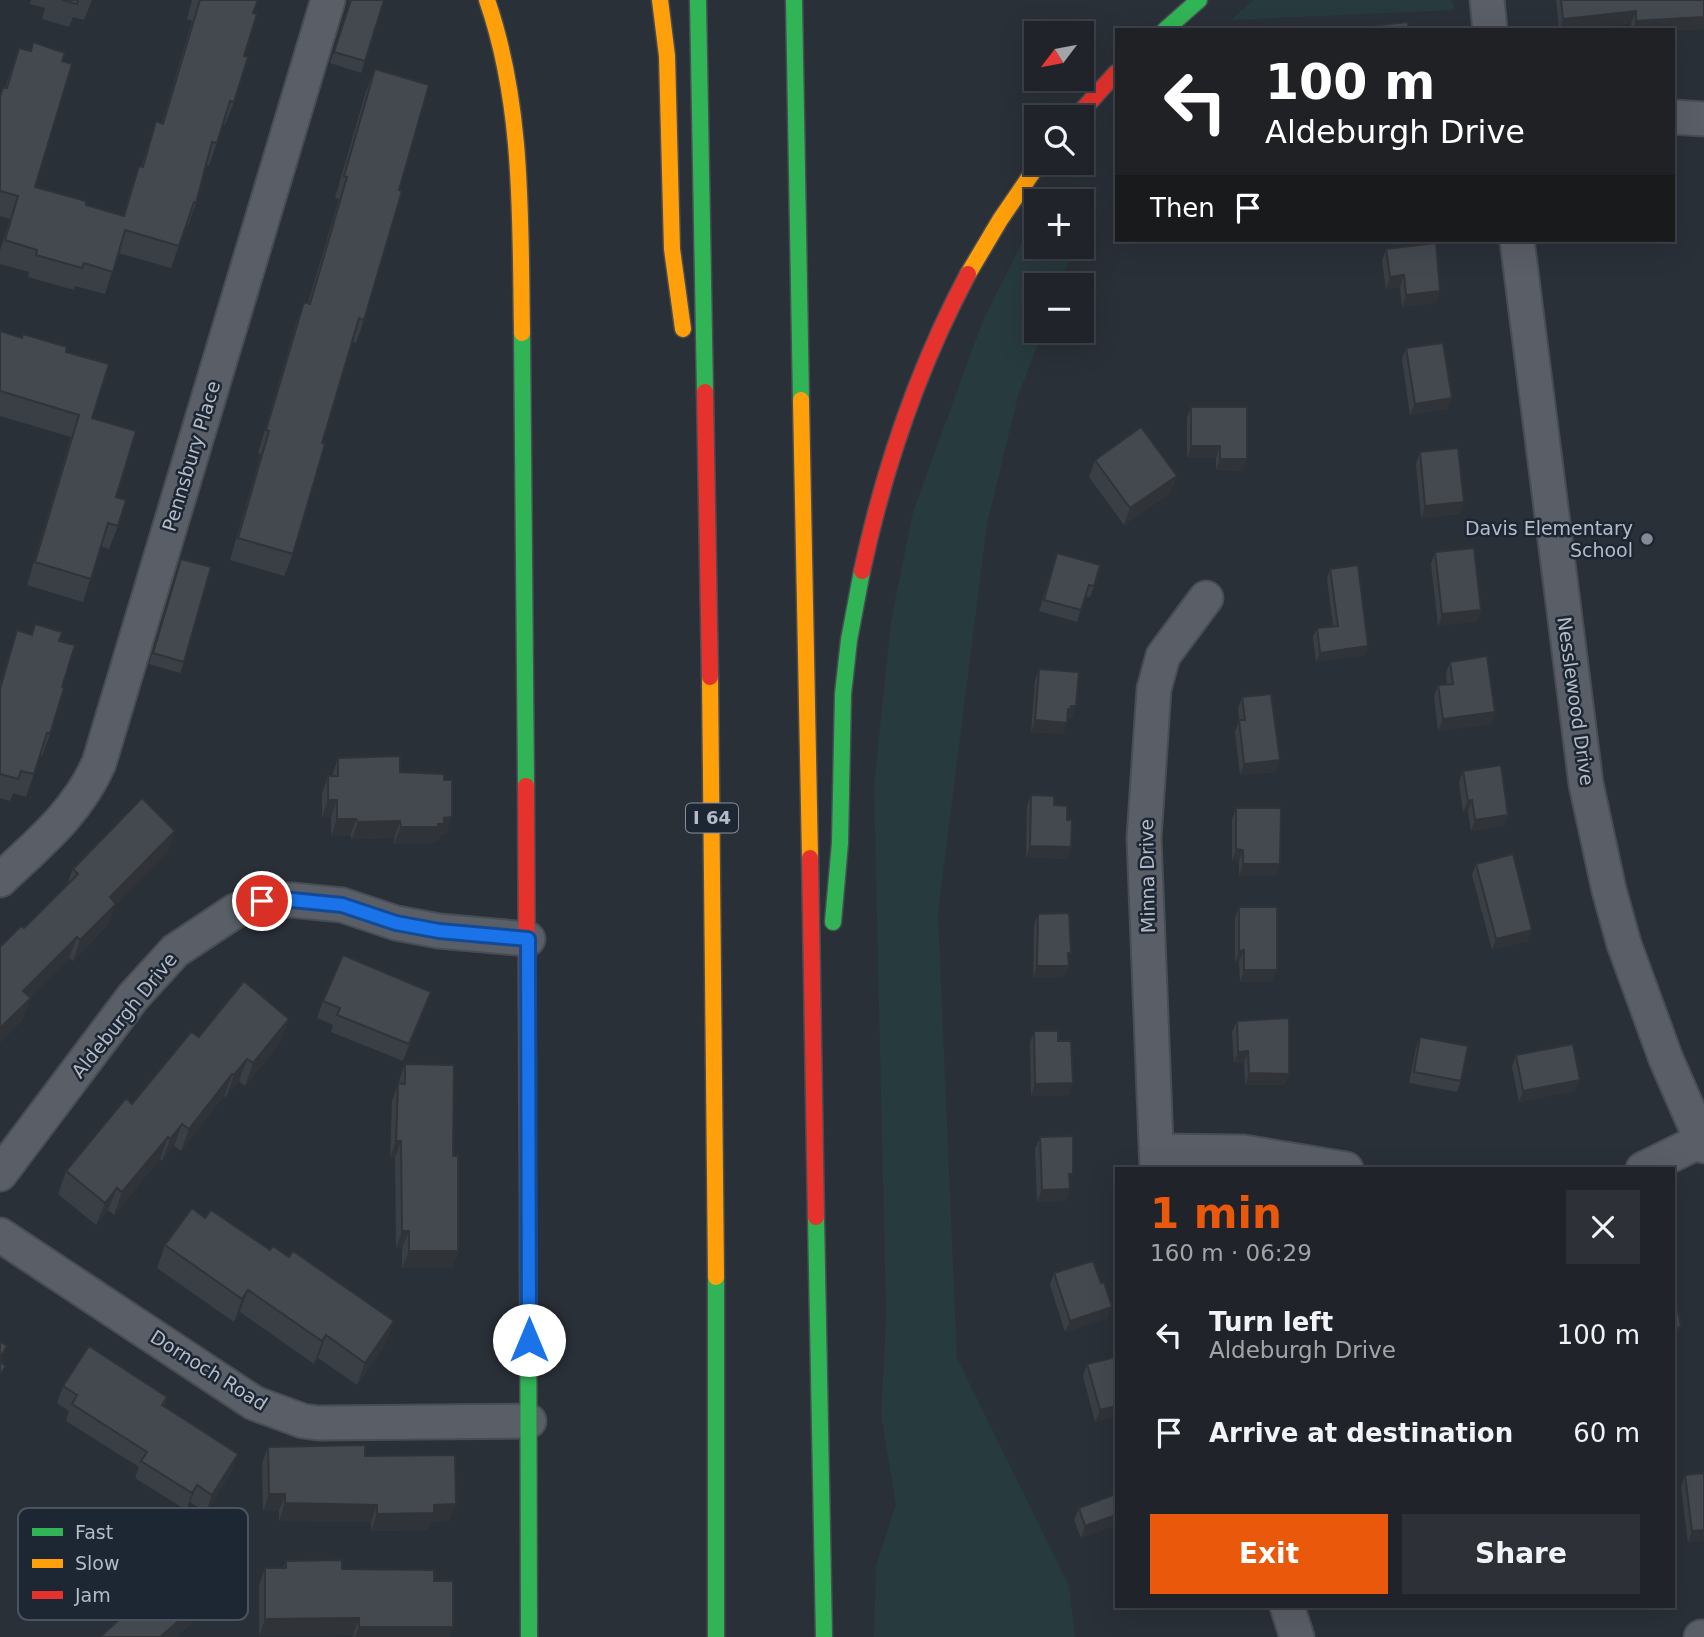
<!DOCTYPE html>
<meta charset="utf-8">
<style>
body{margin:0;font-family:"DejaVu Sans",sans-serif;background:#2d3036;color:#f1f3f6;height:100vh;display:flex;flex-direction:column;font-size:26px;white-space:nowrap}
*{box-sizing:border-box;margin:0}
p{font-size:23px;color:#a2a4a8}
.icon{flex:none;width:38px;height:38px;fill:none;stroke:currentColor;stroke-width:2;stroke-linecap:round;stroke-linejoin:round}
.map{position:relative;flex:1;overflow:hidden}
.sheet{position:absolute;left:1115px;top:1167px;width:560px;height:441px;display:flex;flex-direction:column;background:#20242a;border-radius:0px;box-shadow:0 7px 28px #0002,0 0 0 2px #3d4147}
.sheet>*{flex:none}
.banner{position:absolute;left:1115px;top:28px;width:560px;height:214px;border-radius:0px;box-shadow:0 7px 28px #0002,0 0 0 2px #3d4147;background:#202124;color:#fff;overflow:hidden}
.needle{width:46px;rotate:238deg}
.fabs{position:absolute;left:1024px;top:21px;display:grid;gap:14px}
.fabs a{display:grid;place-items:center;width:70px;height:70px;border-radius:0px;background:#20242a;box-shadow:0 7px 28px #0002,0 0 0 2px #3d4147;font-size:35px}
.pin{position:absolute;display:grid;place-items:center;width:60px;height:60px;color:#fff;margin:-30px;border:4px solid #fff;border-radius:50%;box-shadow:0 2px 7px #0007}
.me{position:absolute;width:77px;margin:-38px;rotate:0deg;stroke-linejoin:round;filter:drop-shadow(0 0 5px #0008)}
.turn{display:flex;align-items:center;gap:24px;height:147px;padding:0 35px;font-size:32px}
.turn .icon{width:91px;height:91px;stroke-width:2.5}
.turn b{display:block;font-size:49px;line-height:60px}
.then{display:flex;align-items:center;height:66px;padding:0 35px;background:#0003;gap:14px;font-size:26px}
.round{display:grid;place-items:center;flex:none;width:74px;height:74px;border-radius:0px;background:#2d3036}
.overview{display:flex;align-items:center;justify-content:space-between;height:119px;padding:0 35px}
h1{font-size:42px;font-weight:700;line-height:52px;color:#ea580c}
.action{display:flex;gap:14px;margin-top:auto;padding:14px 35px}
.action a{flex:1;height:80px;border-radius:0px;background:#ea580c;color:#fff;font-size:28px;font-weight:700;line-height:80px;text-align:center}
.action a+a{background:#2d3036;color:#f1f3f6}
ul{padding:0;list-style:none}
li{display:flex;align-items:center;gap:21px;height:98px;padding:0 35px}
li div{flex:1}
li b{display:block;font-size:26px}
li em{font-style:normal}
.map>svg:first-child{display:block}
</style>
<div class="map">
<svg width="1704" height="1637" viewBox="0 0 1704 1637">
<rect width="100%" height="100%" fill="#2a3038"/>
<!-- green -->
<path fill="#273a3e" d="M1254 0H1452L1455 10 1230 20Z
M1046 196 1092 203 1082 229V201H1043Z
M1036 215V247H1075L1060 285H1036V331H1043L1018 396 987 524 938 913 957 1358 1069 1586 1075 1637H874L876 1566 896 1504 881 1415 886 1316 874 785 891 621 913 512 982 323Z"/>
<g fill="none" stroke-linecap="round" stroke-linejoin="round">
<!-- street casing -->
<g stroke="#484c53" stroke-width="37">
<path id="street" d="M1487 0 1490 30
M1673 117 1704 119
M1517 240 1586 784 1609 890 1624 944 1666 1059 1704 1146
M0 880C39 843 77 813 99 763L328 0
M1156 1151 1243 1152 1346 1169
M1157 1169 1144 838 1154 689 1163 656 1206 598
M1643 1169 1702 1140
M0 1174 133 997 175 951 235 911 262 900H292L342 905 396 923 439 931 528 939
M0 1235 254 1403 303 1421 318 1423 529 1421
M1287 1606 1297 1637
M1701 1637H1704"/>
</g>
<!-- fast casing -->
<g stroke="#484c53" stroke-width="19">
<path id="fast" d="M698 0 705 392
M794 0 801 400
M1165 30 1199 0
M522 333 526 786
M833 922 840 843 843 694 849 640 862 571
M528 1214 529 1637
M816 1217 824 1637
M716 1637V1277"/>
</g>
<!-- slow casing -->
<g stroke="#484c53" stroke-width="19">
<path id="slow" d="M487 0C524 107 520 221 522 333
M660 0 667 56 672 249 683 329
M968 274 1000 220 1039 163
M801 400 810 858
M710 677 716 1277"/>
</g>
<!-- jam casing -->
<g stroke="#484c53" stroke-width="19">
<path id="jam" d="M1076 117 1116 73
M705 392 710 677
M862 571C884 468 918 368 968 274
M526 786 528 1214
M810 858 816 1217"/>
</g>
<!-- street -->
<use href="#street" stroke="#5a5e66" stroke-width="33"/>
<!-- fast -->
<use href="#fast" stroke="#30b455" stroke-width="16"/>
<!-- slow -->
<use href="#slow" stroke="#ff9f0a" stroke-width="16"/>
<!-- jam -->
<use href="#jam" stroke="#e5322d" stroke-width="16"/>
</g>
<!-- wall -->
<path fill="#3a3f45" d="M31 0H92L84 20 73 17 69 27 42 19 45 8 30 4Z
M192 0H258L253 13 234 102 225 125 223 124 209 166 206 165 196 203 188 225H186L171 268 118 253 105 294 75 286 74 290 28 277 29 272 0 264V251L10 219 0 216V96L5 88 19 48 30 51 33 42 62 61 35 187 86 205 123 216 131 189 139 166 141 167 156 121 162 123 192 21 187 19Z
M350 0H384L361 73 330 63Z
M1556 0H1704V29L1673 30H1632L1631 23 1570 30H1559Z
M375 69 399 190 364 320 356 343 352 341 322 443 293 554 284 576 230 560 261 454 258 453 296 324 304 302 308 303 339 199 335 198 366 91Z
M1386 249 1436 303 1402 307 1400 287 1386 289 1382 261Z
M0 331 66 352 92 418 116 497 118 526 109 549 101 546 83 602 27 585 71 437 0 416Z
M1406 348 1448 409 1410 415 1402 359Z
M1191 407 1243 471 1216 470V458H1187V418Z
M1420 452 1464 502 1459 514 1421 518 1416 464Z
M1095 460 1171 493 1124 525 1089 477Z
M1435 552 1481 610 1477 621 1438 626 1431 564Z
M1057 553 1094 586 1090 597 1085 596 1077 622 1039 611Z
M181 559 184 662 180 673 149 664Z
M1330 569 1365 655 1316 662 1313 637 1317 628 1333 626 1327 578Z
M35 624 59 641 62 687 50 734 42 756H40L26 797 13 793 10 801 0 798V684L17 630 32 635Z
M1450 662 1495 712 1491 724 1438 731 1434 697 1438 685 1447 684 1446 673Z
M1039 669 1072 718 1068 717 1063 734 1031 732 1035 680Z
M1242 697 1276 772 1240 775 1235 732 1239 721 1238 709Z
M338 758 400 772 444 780 446 835H440L438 841H433L432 844H394V838L352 839 350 836H331V817H322V793L328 776H332Z
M1463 771 1508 815 1504 826 1471 831 1468 812H1463L1459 782Z
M1031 795 1054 805 1067 859 1026 857 1027 807Z
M1236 808 1280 864 1276 876H1239V861H1232V820Z
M168 852 115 905 108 925 73 961 69 958 30 997 23 1019 0 1042V947L24 928 67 884 73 869Z
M1476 864 1528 941 1492 950 1472 875Z
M1239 907 1272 982H1240L1239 962H1235V919Z
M1038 914 1068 960 1069 966 1064 977 1033 978 1034 925Z
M323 1001 425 1009 403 1061 331 1032 333 1025 317 1018Z
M1237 1021 1285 1085H1245L1244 1063H1234L1232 1032Z
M1034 1031 1058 1041 1069 1095 1031 1096 1030 1043Z
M199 1037 281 1042 245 1086 239 1081 226 1097 224 1096 181 1151 174 1146 162 1161 160 1159 114 1215 108 1210 96 1225 58 1194 66 1171Z
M1420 1037 1461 1081 1457 1092 1409 1083 1416 1048Z
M1516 1055 1575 1091 1519 1102 1512 1067Z
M405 1064 453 1156 458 1251 452 1268H402V1248H396L395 1158H390L392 1101Z
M1040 1137 1066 1201 1037 1202 1035 1149Z
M165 1245 386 1344 357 1385 318 1358 314 1364 240 1312 234 1322 157 1268Z
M1054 1273 1108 1318 1065 1332 1050 1285Z
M1116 1357V1416L1095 1422 1083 1376 1087 1364Z
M63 1386 167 1397 164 1406 232 1471 206 1512 190 1502 186 1510 135 1478 139 1467 66 1421 69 1411 57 1403Z
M268 1447 365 1456 456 1504 449 1521 431 1522 428 1530 371 1531V1522L279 1521V1511H263L262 1464Z
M1685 1475 1704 1540 1688 1543 1681 1487Z
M1116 1494V1525L1081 1538 1074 1520 1079 1508Z
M286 1561 434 1581 453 1627 449 1637H353V1635L259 1636V1586L265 1568H283Z
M133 1586 219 1600 176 1637H100L120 1619Z"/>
<!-- shaded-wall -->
<path fill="#303338" d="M1636 11 1631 23 1570 30H1559L1563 19Z
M1704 17V29L1673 30H1633L1636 21Z
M1404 275 1400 287 1386 289 1390 277Z
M1440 291 1436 303 1402 307 1406 295Z
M1452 398 1448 409 1410 415 1415 404Z
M1191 446H1220L1216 458H1187Z
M1220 459H1247L1243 471 1216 470Z
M1177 476 1171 493 1124 525 1130 508Z
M1464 502 1459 514 1421 518 1425 506Z
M1481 610 1477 621 1438 626 1442 614Z
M1368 646 1365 655 1316 662 1320 653Z
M1071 706H1076L1072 718 1068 717V709Z
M1495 712 1491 724 1438 731 1443 719Z
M1035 720 1067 723 1063 734 1031 732Z
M1280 760 1276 772 1240 775 1244 764Z
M328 800H337L331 817H322Z
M1472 800 1468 812H1463L1468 801Z
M1508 815 1504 826 1471 831 1475 820Z
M452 817 446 835H440L438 841H433L432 844H394L401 827 438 824 444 818Z
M337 819H356L350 836H331Z
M400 821 394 838 352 839 358 822Z
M175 831 168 852 115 905 108 925 73 961 80 940 110 897Z
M1030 846 1071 847 1067 859 1026 857Z
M1236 849 1243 850 1239 861H1232Z
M1243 864H1280L1276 876H1239Z
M1532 930 1528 941 1492 950 1496 939Z
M77 937 69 958 15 1012 23 991Z
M1244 950 1239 962H1235L1239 951Z
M1037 966H1069L1064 977 1033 978Z
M1244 970H1277L1272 982H1240Z
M431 992 425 1009 403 1061 409 1044Z
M31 998 23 1019 0 1042V1028Z
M289 1019 281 1042 245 1086 253 1063Z
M1248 1051 1244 1063H1234L1238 1052Z
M247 1059 239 1081 226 1097 234 1075Z
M1249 1073 1289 1074 1285 1085H1245Z
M232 1074 224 1096 181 1151 189 1129Z
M1580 1080 1575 1091 1519 1102 1523 1091Z
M1073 1083 1069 1095 1031 1096 1035 1084Z
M182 1124 174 1146 162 1161 170 1139Z
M168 1137 160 1159 114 1215 122 1192Z
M396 1141H401L395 1158H390Z
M117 1188 108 1210 96 1225 105 1203Z
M1070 1189 1066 1201 1037 1202 1042 1190Z
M402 1231H409L402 1248H396Z
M409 1251H458L452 1268H402Z
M248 1290 240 1312 234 1322 242 1299Z
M1112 1307 1108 1318 1065 1332 1070 1321Z
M394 1321 386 1344 357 1385 365 1363Z
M1681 1327 1676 1338 1673 1339V1328Z
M326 1335 318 1358 314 1364 322 1341Z
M7 1346 0 1367V1358Z
M1116 1406V1416L1095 1422 1100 1410Z
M238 1454 232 1471 206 1512 212 1495Z
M197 1485 190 1502 186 1510 192 1493Z
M269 1494H285L279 1511H263Z
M285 1503 377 1505 371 1522 279 1521Z
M456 1504 449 1521 431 1522 428 1530 371 1531 377 1514 434 1505Z
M1116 1515V1525L1081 1538 1085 1526Z
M1704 1530V1540L1688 1543 1692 1531Z
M226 1580 219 1600 176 1637H160Z
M359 1618 353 1635 259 1636 265 1619Z
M359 1627H453L449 1637H355Z"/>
<!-- building -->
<path fill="#444950" stroke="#303338" stroke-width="2" d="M62 0H78L77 4Z
M200 0H258L253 13 257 14 244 56 248 57 234 102 230 101 217 143 212 142 196 203 194 202 179 246 125 230 113 272 84 263 82 268 36 255 37 250 5 240 18 196 0 191V97L3 88H7L19 48 31 51 33 42 65 53 62 61 72 64 35 187 86 201V205L124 216 139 166 143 167 156 121 163 124Z
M351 0H384L365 61 334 52Z
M1561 0H1704V17L1636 21V11L1563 19Z
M1408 22V30H1373L1372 26Z
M375 69 429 85 399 190 402 191 364 320 359 318 322 443 325 444 293 554 238 538 269 431 266 430 304 302 310 304 347 177 344 176Z
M1436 243 1440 291 1406 295 1404 275 1390 277 1386 249Z
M0 331 22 338 23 334 67 347 66 352 109 364 92 418 136 431 116 497 126 500 118 526 108 523 91 579 35 562 79 415 0 391Z
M1443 343 1452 398 1415 404 1406 348Z
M1191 407H1247V459H1220V446H1191Z
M1141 427 1177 476 1130 508 1095 460Z
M1458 448 1464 502 1425 506 1420 452Z
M1474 548 1481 610 1442 614 1435 552Z
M1057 553 1100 565 1094 586 1089 585 1081 610 1044 600Z
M181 559 211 567 184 662 153 653Z
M1358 565 1368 646 1320 653 1317 628 1338 626 1330 569Z
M35 624 62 632 59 641 75 645 62 687 64 688 50 734 47 733 34 774 21 771 18 779 0 774V689L17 630 32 635Z
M1487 656 1495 712 1443 719 1438 685 1453 684 1450 662Z
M1039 669 1079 672 1076 706H1071L1070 709H1068L1067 723 1035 720Z
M1271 694 1280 760 1244 764 1239 720H1245L1242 697Z
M400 756V772L444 774V780H452V817L444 818V824H438V827H401L400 821 358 822 356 819H337V800H328V776H338V758Z
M1501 765 1508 815 1475 820 1472 800 1468 801 1463 771Z
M1031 795 1054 796V805L1067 806V820H1072L1071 847 1030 846Z
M142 798 175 831 110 897 116 904 80 940 77 937 23 991 31 998 0 1028V947L21 926 24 928 78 874 73 869Z
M1236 808H1281L1280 864H1243V850L1236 849Z
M1513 854 1532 930 1496 939 1476 864Z
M1239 907H1277V970H1244V950L1239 951Z
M1069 913 1071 953H1068L1069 966H1037L1038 914Z
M343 955 431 992 409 1044 337 1015 340 1008 323 1001Z
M244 981 289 1019 253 1063 247 1059 234 1075 232 1074 189 1129 182 1124 170 1139 168 1137 122 1192 117 1188 105 1203 66 1171 126 1098 132 1104 191 1032 199 1037Z
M1289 1018V1074L1249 1073 1248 1051 1238 1052 1237 1021Z
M1034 1031H1058V1041H1071L1073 1083 1035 1084Z
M1420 1037 1468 1046 1461 1081 1414 1072Z
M1573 1044 1580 1080 1523 1091 1516 1055Z
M405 1064 454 1065 453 1156H458V1251H409V1231H402L401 1141H396L398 1083 405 1084Z
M1073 1136V1174H1069L1070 1189 1042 1190 1040 1137Z
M192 1208 205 1218 211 1210 270 1250 273 1246 289 1257 293 1251 394 1321 365 1363 326 1335 322 1341 248 1290 242 1299 165 1245Z
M1093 1261 1101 1283 1104 1282 1112 1307 1070 1321 1054 1273Z
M1673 1299H1676L1681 1327 1673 1328 1675 1340H1673Z
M0 1341 7 1346 0 1358Z
M89 1346 167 1397 162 1405 238 1454 212 1495 197 1485 192 1493 141 1461 147 1452 72 1404 77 1395 63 1386Z
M1116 1357V1406L1100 1410 1087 1364Z
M0 1362 6 1366 0 1374Z
M365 1445V1456L455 1455 456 1504 434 1505V1513L377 1514V1505L285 1503V1494H269L268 1447Z
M1704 1473V1530L1692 1531 1685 1475Z
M1116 1494V1515L1085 1526 1079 1508Z
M194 1543 226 1580 160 1637H100L130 1610 125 1605 139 1593 133 1586 175 1549 181 1555Z
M342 1560V1569L434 1570V1581H453V1627H359V1618L265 1619V1568H286V1561Z"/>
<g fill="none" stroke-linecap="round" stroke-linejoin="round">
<!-- route casing -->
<g stroke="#114b97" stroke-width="18">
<path id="route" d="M262 901 292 900 342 905 396 923 439 931 528 939 529 1340"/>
</g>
<!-- route -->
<use href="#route" stroke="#1a73e8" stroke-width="12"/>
</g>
<!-- markers -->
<circle fill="#848b96" stroke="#1d2633" stroke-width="2.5" cx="1647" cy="539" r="7"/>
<g text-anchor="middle" stroke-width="5" stroke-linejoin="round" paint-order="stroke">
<!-- shield labels -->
<rect fill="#1d2633" stroke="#878f9c" stroke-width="2" x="686" y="803.5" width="52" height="29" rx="5"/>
<g font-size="18" font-weight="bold" fill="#b4bcc9">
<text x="712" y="824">I 64</text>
</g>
<!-- street labels -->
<g font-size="19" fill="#b4bcc9" stroke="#1d2633">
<text transform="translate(191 456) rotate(-73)" y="7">Pennsbury Place</text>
<text transform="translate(1576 701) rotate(82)" y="7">Nesslewood Drive</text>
<text transform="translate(1147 876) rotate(-91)" y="7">Minna Drive</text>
<text transform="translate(124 1015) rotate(-51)" y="7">Aldeburgh Drive</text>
<text transform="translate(209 1370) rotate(32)" y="7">Dornoch Road</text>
</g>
<!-- poi labels -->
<g font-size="19" fill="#b4bcc9" stroke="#1d2633" text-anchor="end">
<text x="1633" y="535">Davis Elementary<tspan x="1633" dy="22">School</tspan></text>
</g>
</g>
<!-- legend -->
<rect x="18" y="1508" width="230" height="112" rx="10" fill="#1d2633" stroke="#4a5360" stroke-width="2"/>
<rect x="32" y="1528" width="31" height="8" fill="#30b455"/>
<rect x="32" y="1559" width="31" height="9" fill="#ff9f0a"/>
<rect x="32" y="1591" width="31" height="8" fill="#e5322d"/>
<g font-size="19" fill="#b4bcc9">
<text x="75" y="1539">Fast</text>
<text x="75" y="1570">Slow</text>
<text x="75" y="1602">Jam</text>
</g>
</svg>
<div class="fabs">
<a><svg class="needle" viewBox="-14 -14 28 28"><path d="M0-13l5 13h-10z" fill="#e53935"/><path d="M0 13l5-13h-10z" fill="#a2a4a8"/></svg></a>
<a><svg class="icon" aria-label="search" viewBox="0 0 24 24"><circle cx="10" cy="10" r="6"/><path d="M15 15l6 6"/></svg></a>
<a>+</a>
<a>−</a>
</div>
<div class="pin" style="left:262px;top:901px;background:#d93025"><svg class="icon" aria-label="arrive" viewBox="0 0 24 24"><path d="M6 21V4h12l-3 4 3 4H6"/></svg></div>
<svg class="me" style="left:529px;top:1340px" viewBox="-20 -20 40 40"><circle r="19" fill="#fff"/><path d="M0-13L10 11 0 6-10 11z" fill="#1a73e8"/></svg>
<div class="banner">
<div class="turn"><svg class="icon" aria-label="left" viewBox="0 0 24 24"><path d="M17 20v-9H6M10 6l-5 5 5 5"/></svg><div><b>100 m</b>Aldeburgh Drive</div></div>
<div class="then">Then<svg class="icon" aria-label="arrive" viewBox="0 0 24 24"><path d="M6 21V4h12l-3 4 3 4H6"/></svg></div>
</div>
<section class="sheet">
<div class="overview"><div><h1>1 min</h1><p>160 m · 06:29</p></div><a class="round"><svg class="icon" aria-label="close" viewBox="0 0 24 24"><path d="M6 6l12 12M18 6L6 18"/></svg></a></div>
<ul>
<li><svg class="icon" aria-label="left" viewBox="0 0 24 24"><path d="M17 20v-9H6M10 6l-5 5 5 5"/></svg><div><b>Turn left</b><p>Aldeburgh Drive</p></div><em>100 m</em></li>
<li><svg class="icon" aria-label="arrive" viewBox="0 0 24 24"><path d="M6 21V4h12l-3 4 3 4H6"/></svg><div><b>Arrive at destination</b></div><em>60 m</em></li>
</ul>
<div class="action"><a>Exit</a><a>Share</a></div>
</section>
</div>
